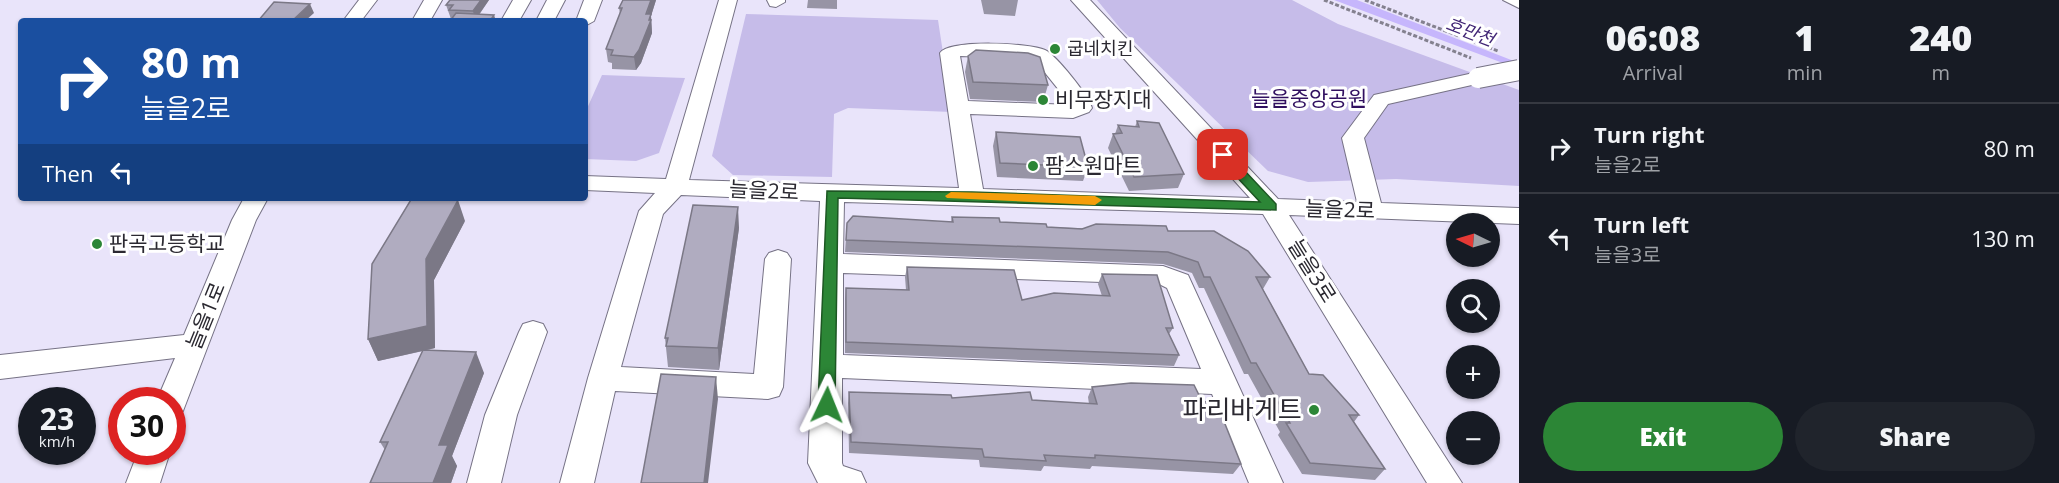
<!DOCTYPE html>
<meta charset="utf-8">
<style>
body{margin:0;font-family:"Open Sans","Noto Sans KR",sans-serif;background:#20242c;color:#f1f3f6;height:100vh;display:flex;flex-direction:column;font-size:22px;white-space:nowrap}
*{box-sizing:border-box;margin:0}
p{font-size:20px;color:#9ea1a6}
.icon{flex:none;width:33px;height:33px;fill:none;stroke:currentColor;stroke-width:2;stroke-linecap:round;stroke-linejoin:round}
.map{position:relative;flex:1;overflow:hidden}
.details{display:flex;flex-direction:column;background:#171b24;width:540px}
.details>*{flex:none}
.hud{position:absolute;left:18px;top:18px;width:570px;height:183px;border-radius:6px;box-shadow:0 2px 4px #0004;background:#1a4fa0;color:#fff;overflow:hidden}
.needle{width:39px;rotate:275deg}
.controls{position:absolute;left:1446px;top:213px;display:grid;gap:12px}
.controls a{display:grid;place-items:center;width:54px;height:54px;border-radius:50%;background:#171b24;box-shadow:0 2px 4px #0004;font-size:30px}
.speed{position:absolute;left:18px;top:387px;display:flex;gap:12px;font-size:30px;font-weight:700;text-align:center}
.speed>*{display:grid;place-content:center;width:78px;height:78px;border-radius:50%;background:#171b24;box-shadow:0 2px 4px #0004;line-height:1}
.speed small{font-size:15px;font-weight:400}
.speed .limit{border:9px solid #d22;background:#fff;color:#111}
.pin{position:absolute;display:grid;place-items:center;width:51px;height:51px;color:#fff;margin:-26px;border-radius:12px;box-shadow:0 3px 9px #0006}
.me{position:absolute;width:66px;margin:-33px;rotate:2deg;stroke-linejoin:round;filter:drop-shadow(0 0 4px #0008)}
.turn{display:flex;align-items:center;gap:21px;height:126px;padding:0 24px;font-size:27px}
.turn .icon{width:78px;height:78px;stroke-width:2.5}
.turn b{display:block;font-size:42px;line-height:51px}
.then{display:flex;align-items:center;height:57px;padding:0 24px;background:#0003;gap:12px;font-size:22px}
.eta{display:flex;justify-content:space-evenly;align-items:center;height:102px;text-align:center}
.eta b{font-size:36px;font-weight:800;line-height:42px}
.action{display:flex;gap:12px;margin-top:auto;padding:12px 24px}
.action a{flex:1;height:69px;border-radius:36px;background:#2c8636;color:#fff;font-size:24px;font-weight:800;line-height:69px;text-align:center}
.action a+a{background:#20242c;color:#f1f3f6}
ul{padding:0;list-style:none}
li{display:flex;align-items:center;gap:18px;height:90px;padding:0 24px;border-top:2px solid #363941}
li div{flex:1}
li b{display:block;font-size:22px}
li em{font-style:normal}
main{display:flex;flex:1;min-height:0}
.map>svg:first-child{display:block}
</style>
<main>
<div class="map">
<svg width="1519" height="483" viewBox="0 0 1519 483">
<rect width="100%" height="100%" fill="#e9e4fa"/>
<!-- green -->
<path fill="#c6bce9" d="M1097 0H1292L1338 24 1519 90V186L1396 179 1308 182 1268 171 1120 28Z
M746 14 938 20 952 112 848 108 834 114 832 177 733 175 712 156Z
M602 75 685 78 659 153 636 161 585 159V113Z"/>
<!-- water -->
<path fill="#c6b6fc" d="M1334 0H1357L1519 63V69Z"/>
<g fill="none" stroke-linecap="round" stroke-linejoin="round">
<!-- minor casing -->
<g stroke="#767285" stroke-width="2">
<path id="minor" d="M359 0H377L361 21H343Z
M424 0H442L430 21H412Z
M513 0H531L519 21H501Z
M547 0H565L554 21H536Z
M584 0H602L594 21 585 26V21H576Z
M719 0H737L689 180 959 188 940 53C950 39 1030 43 1045 50 1056 55 1089 96 1092 108L1089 112 1073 118 970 114 983 189 1250 198 1071 0H1090L1278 199 1357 202 1342 138 1374 95 1478 72 1485 74 1488 78 1485 82 1388 104 1364 138 1381 203 1519 208V224L1289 215 1462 483H1427L1263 214 844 202 843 254 1163 266 1188 275 1283 483H1249L1212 394 842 378V463L843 466 861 472 866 483H818L808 463 820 201 681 195 663 214 621 367 754 374 765 259 769 253 778 250 787 253 791 259 783 387 779 396 768 399 615 391 594 483H560L588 378 639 211 655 193 585 190V176L666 179ZM960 56 1034 59 1071 105 968 101ZM843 273 1159 284 1167 288 1201 369 843 355Z
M767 0H785V2L776 7 770 6Z
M1503 0H1519V8Z
M244 198H268L256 220 183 411 172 414V400H157L175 358 0 379V355L184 335 232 220Z
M533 321 543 324 547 332 517 415 501 483H467L485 415 519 332 523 324Z
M138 452H170L160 483H126Z"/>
</g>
<!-- path -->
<path stroke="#84818f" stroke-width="3" stroke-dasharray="4 2" stroke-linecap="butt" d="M1324 0 1471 58
M1365 0 1498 51"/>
<!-- minor -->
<use href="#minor" fill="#fff" fill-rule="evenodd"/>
<!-- minor-bridge casing -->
<g stroke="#767285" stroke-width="22" stroke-linecap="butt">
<path id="minor-bridge" d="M1478 78 1519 70"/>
</g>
<!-- minor-bridge -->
<use href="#minor-bridge" stroke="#fff" stroke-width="20"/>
</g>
<!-- wall -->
<path fill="#9794a5" d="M450 0H489L479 15 451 19 446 5Z
M623 0H656L651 16 652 33 641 63 636 70 612 69V63L608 62 606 49 620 14 619 8Z
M808 0H837V9L807 8Z
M981 0H1018L1015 16 984 14Z
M968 56 1048 85 1043 102 970 99 965 72Z
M1137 121 1184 174 1178 188 1129 191 1108 148 1113 134H1115L1118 125 1135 127Z
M996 132 1088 167 1083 181 997 177 993 146Z
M952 217 1047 227 1168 231 1270 277 1263 289 1309 374 1359 415 1354 422 1385 469 1375 480 1302 474 1278 435 1280 432 1248 374H1244L1204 288H1199L1192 273 1163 264 845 252 847 223 951 222Z
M465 221 434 280 435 348 427 350 484 373 452 456 457 466 451 483H370L385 450 380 442 423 351 378 361 368 339Z
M739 228 719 370 668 367 665 338Z
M907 267 1022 300 1102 296 1098 284 1102 274 1173 328 1169 334 1179 355 1174 366 845 353V299L846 288 906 290 905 277Z
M1092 387 1202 401 1241 464 1233 474 1092 466 1090 469 1044 466 1041 471 980 467 979 460 849 453 848 403 849 392 952 398 1032 400 1089 404 1088 397Z"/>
<!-- shaded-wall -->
<path fill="#7b7886" d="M481 0H489L475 20 473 11Z
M651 0H656L651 16 652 33 641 63 636 70 634 57Z
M310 4 314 13 305 21H292Z
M494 15 496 21H490Z
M458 200 465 221 434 280 435 348 378 361 368 339 426 259Z
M738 207 739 228 719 370 718 348Z
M476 352 484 373 452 456 457 466 451 483H433L439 445Z
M716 377 718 399 708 483H704Z"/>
<!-- building -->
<path fill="#b0acc0" stroke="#7b7886" stroke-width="1.5" d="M450 0H481L473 11 449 10 453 5H446Z
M623 0H651L646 14H651L649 20H651L639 50 634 57 611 55 613 50 606 49 622 8H619Z
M274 2 310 4 292 21H258Z
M456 13 494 15 490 21H450Z
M976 50 1028 53 1040 57 1048 85 973 82 968 56Z
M1137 121 1159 123 1184 174 1134 177 1113 134 1122 133 1118 125 1139 127Z
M996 132 1080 137 1088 167 1000 163Z
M412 198 458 200 426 259 427 326 368 339 372 264Z
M693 205 738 207 718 348 666 346 668 338H665Z
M853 216 953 222 952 217 999 218 1000 222 1046 224 1047 227 1082 229 1096 224 1166 226 1168 231H1214L1248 251 1270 277H1256L1309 374 1323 375 1359 415H1349L1385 469 1310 463 1286 423H1290L1256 363H1251L1210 277H1204L1198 262 1168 252 846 240 847 223Z
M907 267 1014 270 1022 300 1054 293 1110 296 1102 274 1157 275 1173 328H1166L1179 355 846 342V288L909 290Z
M423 350 476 352 439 445H448L433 483H370L388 442H380Z
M661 374 716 377 704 483H641Z
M1131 383 1194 385 1202 401 1217 404 1241 464 1095 455V458L1044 455 1046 461 984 457 982 449 851 442 849 392 951 395 952 398 1030 392 1032 400 1097 404 1092 387Z"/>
<!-- route -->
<path fill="#2c8636" stroke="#1d5723" stroke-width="1.5" d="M1223 152 1228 153 1276 204V210L838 198 835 405 833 409H821L818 405 827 191 972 192 1260 202 1219 158V153Z"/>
<!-- slow -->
<path fill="#f59e0b" d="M951 192 1095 196 1102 200 1095 205 947 198 945 196Z"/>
<!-- markers -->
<g fill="#2c8636" stroke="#fff" stroke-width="2">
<circle cx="1055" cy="49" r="6"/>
<circle cx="1043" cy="100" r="6"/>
<circle cx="1033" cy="166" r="6"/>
<circle cx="97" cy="244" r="6"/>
<circle cx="1314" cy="410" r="6"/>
</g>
<g text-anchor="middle" stroke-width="6" stroke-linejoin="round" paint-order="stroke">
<!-- far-water labels -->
<g font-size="18" font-style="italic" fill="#412575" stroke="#fff">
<text transform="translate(1470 32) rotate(21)" y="6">호만천</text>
</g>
<!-- far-poi labels -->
<g font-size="18" fill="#2b2931" stroke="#fff" text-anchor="start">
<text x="1067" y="55">굽네치킨</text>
</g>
<!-- park labels -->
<g font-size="21" fill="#311060" stroke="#fff">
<text x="1309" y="106">늘을중앙공원</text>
</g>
<!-- poi labels -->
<g font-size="21" fill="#2b2931" stroke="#fff" text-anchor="start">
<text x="1055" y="107">비무장지대</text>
<text x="1045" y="173">팜스원마트</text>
<text x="109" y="251">판곡고등학교</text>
</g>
<!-- street labels -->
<g font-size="21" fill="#2b2931" stroke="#fff">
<text transform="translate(764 191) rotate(3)" y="7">늘을2로</text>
<text transform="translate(1340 210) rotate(2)" y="7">늘을2로</text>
<text transform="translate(1312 271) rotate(58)" y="7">늘을3로</text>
<text transform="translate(206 316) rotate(-68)" y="7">늘을1로</text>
</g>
<!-- near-poi labels -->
<g font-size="26" fill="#2b2931" stroke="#fff" text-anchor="end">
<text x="1302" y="419">파리바게트</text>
</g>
</g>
</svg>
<div class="controls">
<a><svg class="needle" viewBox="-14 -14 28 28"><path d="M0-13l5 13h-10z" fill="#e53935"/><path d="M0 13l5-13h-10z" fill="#9ea1a6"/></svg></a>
<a><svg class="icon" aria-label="search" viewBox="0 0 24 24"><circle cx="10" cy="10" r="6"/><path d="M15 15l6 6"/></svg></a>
<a>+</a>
<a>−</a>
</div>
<div class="speed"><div>23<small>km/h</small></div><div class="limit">30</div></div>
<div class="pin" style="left:1223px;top:155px;background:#d93025"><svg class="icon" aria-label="arrive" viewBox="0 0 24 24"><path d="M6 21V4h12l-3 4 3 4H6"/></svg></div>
<svg class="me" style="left:827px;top:405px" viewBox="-20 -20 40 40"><path d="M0-17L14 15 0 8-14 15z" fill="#2c8636" stroke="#fff" stroke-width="4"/></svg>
<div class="hud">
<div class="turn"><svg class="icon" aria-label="right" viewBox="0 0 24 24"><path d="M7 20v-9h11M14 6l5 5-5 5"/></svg><div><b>80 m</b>늘을2로</div></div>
<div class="then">Then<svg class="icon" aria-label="left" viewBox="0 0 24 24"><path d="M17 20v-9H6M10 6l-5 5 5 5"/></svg></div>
</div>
</div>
<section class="details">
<div class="eta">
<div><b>06:08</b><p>Arrival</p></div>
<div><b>1</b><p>min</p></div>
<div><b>240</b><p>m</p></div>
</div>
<ul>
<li><svg class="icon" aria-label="right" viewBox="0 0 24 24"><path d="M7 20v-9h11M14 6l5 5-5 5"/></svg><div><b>Turn right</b><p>늘을2로</p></div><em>80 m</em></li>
<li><svg class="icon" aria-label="left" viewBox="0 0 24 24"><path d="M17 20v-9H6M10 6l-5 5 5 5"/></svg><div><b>Turn left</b><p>늘을3로</p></div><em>130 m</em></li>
</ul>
<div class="action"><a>Exit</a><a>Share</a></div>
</section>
</main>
